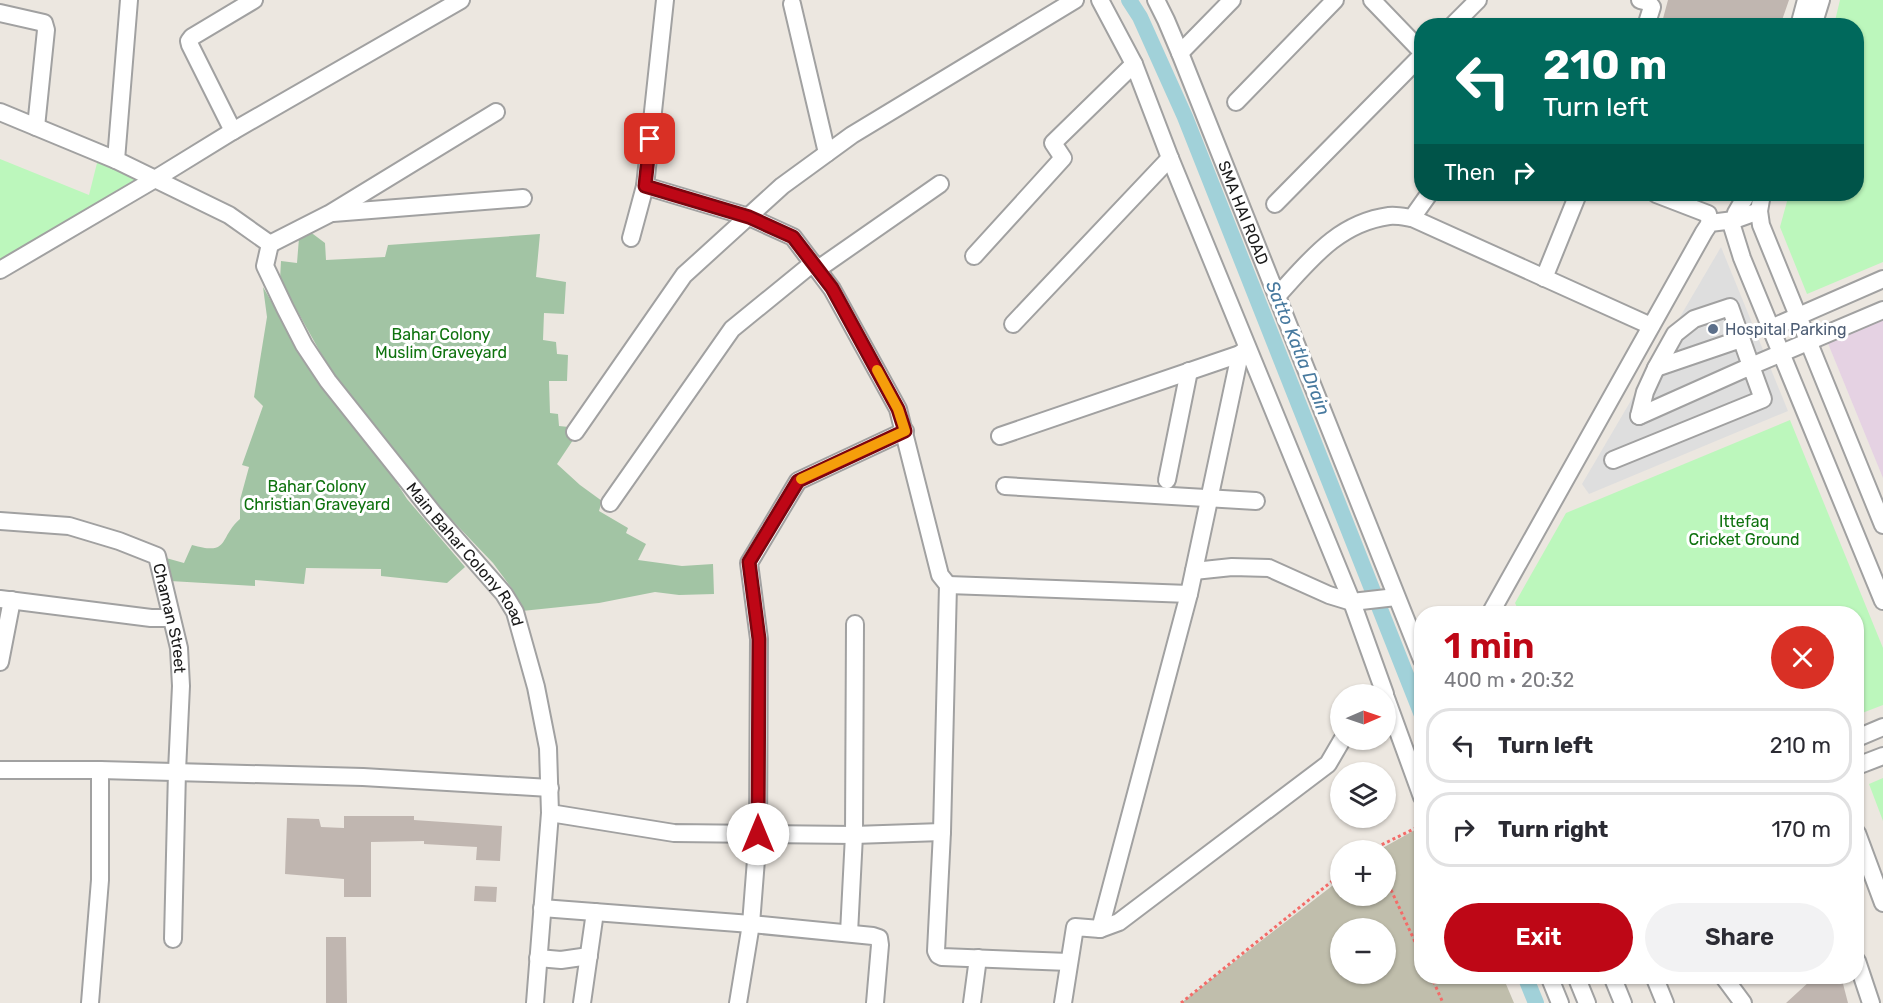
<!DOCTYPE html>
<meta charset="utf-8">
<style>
body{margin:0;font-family:Rubik,sans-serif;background:#f2f2f3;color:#2b2b33;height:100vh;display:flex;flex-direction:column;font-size:22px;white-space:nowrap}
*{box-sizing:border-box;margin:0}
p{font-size:20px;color:#7c7c81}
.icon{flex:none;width:33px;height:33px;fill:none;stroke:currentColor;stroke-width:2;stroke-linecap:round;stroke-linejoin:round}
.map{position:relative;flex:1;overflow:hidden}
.side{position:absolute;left:1414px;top:606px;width:450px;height:378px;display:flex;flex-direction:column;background:#fff;border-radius:24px;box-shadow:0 2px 4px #0004}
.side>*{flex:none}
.banner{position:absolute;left:1414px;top:18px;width:450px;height:183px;border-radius:24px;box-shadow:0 2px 4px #0004;background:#00695c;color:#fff;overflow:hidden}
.needle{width:39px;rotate:88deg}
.controls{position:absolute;left:1330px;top:684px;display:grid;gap:12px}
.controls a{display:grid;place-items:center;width:66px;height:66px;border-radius:50%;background:#fff;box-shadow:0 2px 4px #0004;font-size:30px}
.pin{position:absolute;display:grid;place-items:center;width:51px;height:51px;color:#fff;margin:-26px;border-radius:12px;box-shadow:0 3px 9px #0006}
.me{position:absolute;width:66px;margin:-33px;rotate:0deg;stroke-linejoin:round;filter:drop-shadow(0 0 4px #0008)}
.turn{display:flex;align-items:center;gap:21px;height:126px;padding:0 30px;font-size:27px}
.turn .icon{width:78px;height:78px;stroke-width:2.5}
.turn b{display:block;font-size:42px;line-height:51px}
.then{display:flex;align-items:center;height:57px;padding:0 30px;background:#0003;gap:12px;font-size:22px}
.round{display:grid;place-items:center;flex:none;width:63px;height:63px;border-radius:32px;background:#f2f2f3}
.overview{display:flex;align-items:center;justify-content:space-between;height:102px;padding:0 30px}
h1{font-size:36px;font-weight:600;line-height:45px;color:#be0716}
.primary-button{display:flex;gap:12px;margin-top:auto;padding:12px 30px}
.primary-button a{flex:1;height:69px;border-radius:36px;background:#be0716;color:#fff;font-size:24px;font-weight:600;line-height:69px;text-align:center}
.primary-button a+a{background:#f2f2f3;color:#2b2b33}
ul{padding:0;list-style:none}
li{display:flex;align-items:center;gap:18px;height:75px;margin:0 12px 9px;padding:0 18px;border:3px solid #e1e1e2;border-radius:24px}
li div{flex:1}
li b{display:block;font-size:22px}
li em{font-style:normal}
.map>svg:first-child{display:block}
</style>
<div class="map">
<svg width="1883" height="1003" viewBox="0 0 1883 1003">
<rect width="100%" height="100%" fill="#ece7e0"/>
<!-- industrial -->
<path fill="#e5d2e3" d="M1883 319V478L1827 341Z"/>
<!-- construction -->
<path fill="#c0beac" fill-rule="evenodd" d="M1422 826V976L1503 977 1514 1003H1181L1341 879V896H1386V850H1379ZM1341 928H1386V974H1341Z"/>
<!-- cemetery -->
<path fill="#a2c4a4" d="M309 231 325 243 326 260 385 257 388 245 540 234 536 277 566 282 564 314 544 313 543 340 556 342 557 354 568 355 567 381H549L550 413 558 414 559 426 569 427 573 440 557 464 580 485 602 501 599 511 628 528 626 533 646 544 638 560 682 566 713 564 714 594 679 595 655 592 599 603 522 611 513 590 493 563 427 494 334 375 319 350 280 280 281 261 297 263 299 238Z
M263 287 304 358 386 466 407 499 465 567 447 583 381 576V569L306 568 304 584 255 580V586L170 581 166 558 184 563 192 545C231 556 218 538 240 519V500L249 467 242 465 263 406 254 397 267 317Z"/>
<!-- park -->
<path fill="#bcf7bc" d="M1840 0H1883V262L1807 294 1780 227 1789 194H1857V26L1834 25Z
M0 159 89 195 98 159 136 179 0 261Z
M1790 420 1883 648V705L1857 715V614L1520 613 1515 603 1566 513Z
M1883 778V821L1869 784Z"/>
<!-- parking -->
<path fill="#dedede" d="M1721 247 1788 411 1589 494 1582 484Z"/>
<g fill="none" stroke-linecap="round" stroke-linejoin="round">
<!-- canal -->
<path stroke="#a1d1d9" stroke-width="16" d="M1129 0 1140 17 1185 117 1422 715
M1525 976 1536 1003"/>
</g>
<!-- building -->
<path fill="#c0b6b0" d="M1668 0H1789L1780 26H1661Z
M344 816H414V820L502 826 500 861 476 860 477 847 424 844V841L371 842V897H344V879L285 874 287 818 319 819 321 827 344 828Z
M475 886 497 887 496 902 474 901Z
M326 937H346L347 1003H326Z
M1818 976H1841L1848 1003H1786L1810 981Z"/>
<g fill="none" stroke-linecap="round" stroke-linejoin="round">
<!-- minor casing -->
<g stroke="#a1a1a1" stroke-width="20">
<g id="minor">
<path id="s1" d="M129 0 116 160 229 215 270 244 265 266 285 308 304 345 328 381 433 513 504 594 515 612 536 687 548 748 550 813 535 1003"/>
<path d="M1100 0 1134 64 1170 158 1352 602 1385 694"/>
<path id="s2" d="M1156 0 1166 20 1180 53 1422 660"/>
<path d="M1372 0 1422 52"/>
<path d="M1640 0 1648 2 1652 7 1646 26"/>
<path d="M792 4 827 153"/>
<path d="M0 13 44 23 46 30 36 127"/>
<path d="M1452 26 1478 0"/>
<path d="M1799 26 1806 0"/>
<path d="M1813 26 1821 0"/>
<path d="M1180 53 1232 0"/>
<path d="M1236 102 1335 0"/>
<path d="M0 112 116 160"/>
<path d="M233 131 190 45 189 41 192 37 254 0"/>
<path d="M645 186 749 217 793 237 832 289 898 409 940 575 948 585 942 832 936 951 938 955 942 957 1069 962"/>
<path d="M1656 194 1708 214 1710 223"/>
<path d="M1747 194 1736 213 1732 226 1742 258 1883 601"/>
<path d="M1762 194 1759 211 1761 225 1883 525"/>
<path d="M1275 204 1422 55"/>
<path d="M333 213 523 198"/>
<path d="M1412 218 1651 326"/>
<path d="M631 238 645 186 665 0"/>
<path d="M270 244 329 214 496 112"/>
<path d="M974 256 1063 158 1053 143 1134 64"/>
<path d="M818 269 940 184"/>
<path d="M0 270 155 179 233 131 461 0"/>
<path d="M1544 278 1578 194"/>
<path d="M1278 295C1310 260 1338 223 1389 216 1396 215 1405 217 1412 218L1429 194"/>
<path d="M1013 324 1170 158"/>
<path d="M1771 328 1883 279"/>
<path d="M1741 339 1656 368 1675 334 1694 319 1730 307 1751 366 1883 310"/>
<path d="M1639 416 1645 392 1656 368"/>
<path d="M575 432 684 275 782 186 852 135 1075 0"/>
<path d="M1000 436 1240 354 1245 350"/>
<path d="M1613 460 1763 399 1751 366 1639 416"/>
<path d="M1167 480 1189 371"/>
<path d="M1005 486 1256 501"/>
<path d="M610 503 732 329 813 263"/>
<path id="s3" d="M0 521 69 526 119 541 157 556 179 648 181 686 177 771 173 939"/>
<path d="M1194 571 1232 567 1269 568 1329 595 1352 602 1396 597"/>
<path d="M948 585 1189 594"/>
<path d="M0 599 151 618H171"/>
<path d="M1490 614 1704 232 1710 223 1734 220 1759 211"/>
<path d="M0 662 12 600"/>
<path d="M1386 698 1422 797"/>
<path d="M1857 738 1883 727"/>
<path d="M1857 766 1883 756"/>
<path d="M0 770H100L363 777 550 788"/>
<path d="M550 813 674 833 854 835 942 832"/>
<path d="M1857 833 1883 903"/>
<path d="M542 908 751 924 873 936 879 938 880 945 875 1003"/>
<path d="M1100 929 1189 594 1240 354"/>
<path d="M849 933 854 835 855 624"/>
<path d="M538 958 561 960 589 956"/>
<path d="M1857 961 1871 1003"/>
<path d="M1549 976 1560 1003"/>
<path d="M1576 976 1587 1003"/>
<path d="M1612 976 1623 1003"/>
<path d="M1654 976 1665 1003"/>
<path d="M1723 976 1743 1003"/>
<path d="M90 1003 100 880V770"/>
<path d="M582 1003 595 912"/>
<path d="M738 1003 751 924 758 834 759 639 749 563 798 481 905 431"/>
<path d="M972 1003 978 958"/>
<path d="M1063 1003 1075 927 1100 929 1119 922 1328 764 1342 740"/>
</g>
</g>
<!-- path -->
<path stroke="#f46b68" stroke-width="3" stroke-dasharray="3 3" stroke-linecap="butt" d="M1371 850 1422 825
M1386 879 1422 957
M1431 976 1443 1003
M1181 1003 1341 874"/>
<!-- minor -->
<use href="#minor" stroke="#fff" stroke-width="16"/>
</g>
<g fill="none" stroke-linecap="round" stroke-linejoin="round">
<!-- route casing -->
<g stroke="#7c050e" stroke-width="15">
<path id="route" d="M650 139 645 186 749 217 793 237 832 288 898 409 905 431 798 481 749 562 759 639 758 834"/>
</g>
<!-- route -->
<use href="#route" stroke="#be0716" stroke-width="10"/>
<!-- slow -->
<path stroke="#f59e0b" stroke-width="10" d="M801 479 905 431 898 409 877 370"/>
</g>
<!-- markers -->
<circle fill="#5c6f8a" stroke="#fff" stroke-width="2" cx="1713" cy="329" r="6"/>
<g text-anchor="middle" stroke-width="6" stroke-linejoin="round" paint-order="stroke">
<!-- street labels -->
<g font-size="16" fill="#1a1a1a" stroke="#fff">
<text dy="6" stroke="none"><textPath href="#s2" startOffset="230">SMA HAI ROAD</textPath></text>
<text dy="6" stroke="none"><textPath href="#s1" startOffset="712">Main Bahar Colony Road</textPath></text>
<text dy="6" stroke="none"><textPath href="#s3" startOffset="226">Chaman Street</textPath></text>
</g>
<!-- service labels -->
<g font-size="16" fill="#4e5e75" stroke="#fff" text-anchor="start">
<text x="1725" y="335">Hospital Parking</text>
</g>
<!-- park labels -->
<g font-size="16" fill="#0e720e" stroke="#fff">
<text x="441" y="340">Bahar Colony<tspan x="441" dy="18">Muslim Graveyard</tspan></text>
<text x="317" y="492">Bahar Colony<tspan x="317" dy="18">Christian Graveyard</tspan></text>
<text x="1744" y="527">Ittefaq<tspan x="1744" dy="18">Cricket Ground</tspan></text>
</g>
<!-- water labels -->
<g font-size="18" font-style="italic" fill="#487a9f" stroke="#fff">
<text transform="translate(1298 348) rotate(68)" y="6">Satto Katla Drain</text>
</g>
</g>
</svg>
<div class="controls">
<a><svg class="needle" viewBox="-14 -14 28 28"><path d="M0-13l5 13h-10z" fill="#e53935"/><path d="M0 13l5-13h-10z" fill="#7c7c81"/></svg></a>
<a><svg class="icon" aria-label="layers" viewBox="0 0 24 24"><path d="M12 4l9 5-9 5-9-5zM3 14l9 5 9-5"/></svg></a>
<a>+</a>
<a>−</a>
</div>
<div class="pin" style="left:650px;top:139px;background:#d93025"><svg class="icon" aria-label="arrive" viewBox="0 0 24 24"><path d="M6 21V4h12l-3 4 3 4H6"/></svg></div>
<svg class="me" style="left:758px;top:834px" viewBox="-20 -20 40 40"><circle r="19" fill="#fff"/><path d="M0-13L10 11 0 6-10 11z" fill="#be0716"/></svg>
<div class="banner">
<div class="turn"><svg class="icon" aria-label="left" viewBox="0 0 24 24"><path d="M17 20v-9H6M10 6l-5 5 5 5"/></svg><div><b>210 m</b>Turn left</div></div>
<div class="then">Then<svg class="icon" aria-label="right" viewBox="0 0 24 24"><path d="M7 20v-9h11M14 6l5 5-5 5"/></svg></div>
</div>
<section class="side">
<div class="overview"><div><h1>1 min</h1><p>400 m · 20:32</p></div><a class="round" style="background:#d93025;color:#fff"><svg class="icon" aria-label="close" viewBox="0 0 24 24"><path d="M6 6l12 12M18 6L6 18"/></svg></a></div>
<ul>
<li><svg class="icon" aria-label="left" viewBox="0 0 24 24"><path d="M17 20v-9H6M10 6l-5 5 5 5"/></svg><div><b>Turn left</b></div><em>210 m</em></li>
<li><svg class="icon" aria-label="right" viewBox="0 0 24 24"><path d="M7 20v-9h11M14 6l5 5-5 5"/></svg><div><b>Turn right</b></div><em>170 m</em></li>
</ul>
<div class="primary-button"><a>Exit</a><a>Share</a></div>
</section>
</div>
